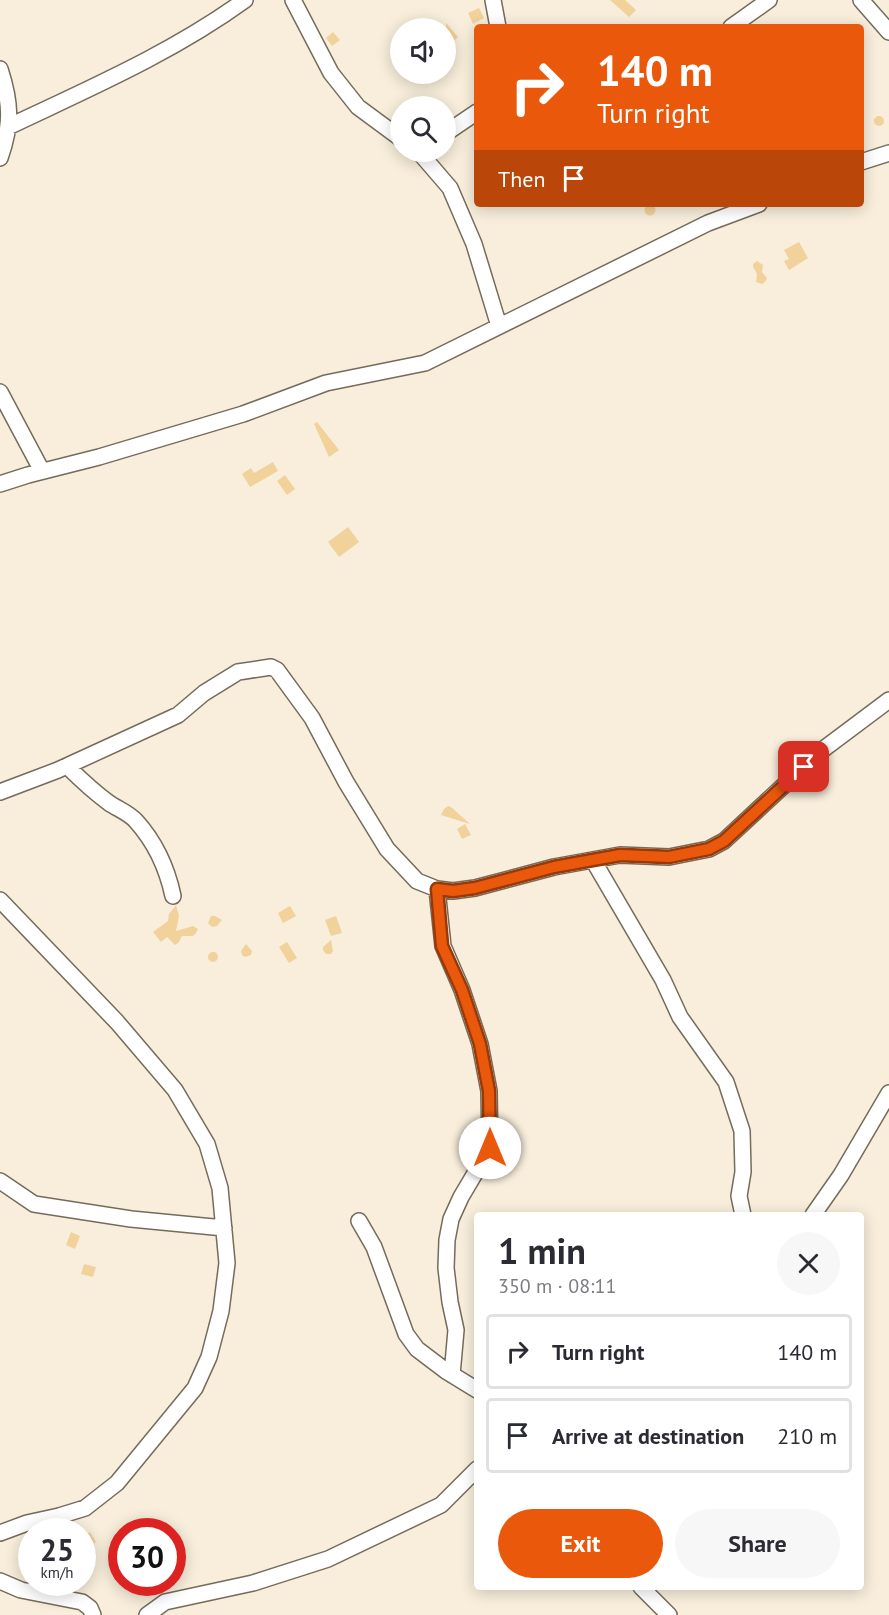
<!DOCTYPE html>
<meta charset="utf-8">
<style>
body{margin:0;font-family:"PT Sans",sans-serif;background:#f7f7f7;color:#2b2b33;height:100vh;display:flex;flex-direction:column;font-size:22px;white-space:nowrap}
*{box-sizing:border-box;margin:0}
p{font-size:20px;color:#7c7c81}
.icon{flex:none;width:33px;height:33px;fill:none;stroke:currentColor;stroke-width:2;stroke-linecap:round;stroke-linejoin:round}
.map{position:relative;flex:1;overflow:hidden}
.drawer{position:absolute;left:474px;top:1212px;width:390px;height:378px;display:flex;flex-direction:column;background:#fff;border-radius:6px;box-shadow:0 3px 15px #0003}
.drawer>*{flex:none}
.hud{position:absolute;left:474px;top:24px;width:390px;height:183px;border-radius:6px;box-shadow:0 3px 15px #0003;background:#ea580c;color:#fff;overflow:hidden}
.tools{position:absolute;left:390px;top:18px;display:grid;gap:12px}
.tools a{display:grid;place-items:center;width:66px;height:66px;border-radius:50%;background:#fff;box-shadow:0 3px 15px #0003;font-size:30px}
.speed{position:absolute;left:18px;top:1518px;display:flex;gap:12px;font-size:30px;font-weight:700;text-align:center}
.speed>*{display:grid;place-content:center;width:78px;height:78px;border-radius:50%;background:#fff;box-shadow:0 3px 15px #0003;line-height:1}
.speed small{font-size:15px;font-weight:400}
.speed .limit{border:9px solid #d22;background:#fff;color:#111}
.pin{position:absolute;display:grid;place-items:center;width:51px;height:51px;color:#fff;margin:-26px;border-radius:12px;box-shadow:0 3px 9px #0006}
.me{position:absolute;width:66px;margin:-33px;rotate:0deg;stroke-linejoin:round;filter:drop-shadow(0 0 4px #0008)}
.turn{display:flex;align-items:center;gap:21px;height:126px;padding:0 24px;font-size:27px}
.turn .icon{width:78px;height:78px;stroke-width:2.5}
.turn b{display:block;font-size:42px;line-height:51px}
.then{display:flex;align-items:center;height:57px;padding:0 24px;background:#0003;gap:12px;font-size:22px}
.round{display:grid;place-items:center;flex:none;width:63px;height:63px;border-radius:32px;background:#f7f7f7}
.head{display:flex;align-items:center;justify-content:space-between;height:102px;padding:0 24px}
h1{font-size:36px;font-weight:800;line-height:45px}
.primary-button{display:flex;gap:12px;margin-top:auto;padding:12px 24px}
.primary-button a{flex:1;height:69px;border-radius:36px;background:#ea580c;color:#fff;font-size:24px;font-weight:800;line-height:69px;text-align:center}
.primary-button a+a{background:#f7f7f7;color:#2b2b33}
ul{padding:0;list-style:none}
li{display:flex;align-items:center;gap:18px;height:75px;margin:0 12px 9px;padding:0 12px;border:3px solid #e1e1e2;border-radius:6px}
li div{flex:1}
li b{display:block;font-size:22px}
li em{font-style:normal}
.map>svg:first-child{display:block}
</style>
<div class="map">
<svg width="889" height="1615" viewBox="0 0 889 1615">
<rect width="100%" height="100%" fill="#f8eedb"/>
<!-- building -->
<path fill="#f1d29b" d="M610 0H625L636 10 629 17Z
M479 8 484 18 473 24 468 13Z
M446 23 458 37 446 47Z
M333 32 340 40 332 46 326 38Z
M874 121a5 5 0 1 1 10 0a5 5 0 1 1-10 0Z
M644.5 210a5.5 5.5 0 1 1 11 0a5.5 5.5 0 1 1-11 0Z
M799 242 808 258 789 270 784 261 789 259 784 250Z
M757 261 763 265 762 272 767 278 765 282 762 284 756 282 757 274 753 267V264Z
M317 422 339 450 329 457 314 424Z
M273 462 278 471 250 487 242 474 251 468 254 473Z
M285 475 295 489 287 495 277 481Z
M348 527 359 542 339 557 328 542Z
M448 806 451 807 470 824 441 815 444 809Z
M465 824 471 835 462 839 457 829Z
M176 905 179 916 176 931 193 926 198 929 196 933 193 936H182L179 942 175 945 167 937 161 942 153 932 168 921 169 914Z
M290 906 296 916 283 923 278 913Z
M211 916H215L222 920 217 926 212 927 208 923Z
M336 916 342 933 331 936 325 920Z
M331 940 333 951 331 954H326L323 950V947Z
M287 942 297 958 289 963 279 947Z
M246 944 252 951 251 955 245 957 242 955 241 951Z
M208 957a5 5 0 1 1 10 0a5 5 0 1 1-10 0Z
M71 1232 80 1236 75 1249 66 1245Z
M84 1264 96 1267 93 1277 81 1274Z
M90 1532 96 1542 88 1547 82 1537Z"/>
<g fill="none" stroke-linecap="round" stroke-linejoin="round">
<!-- minor casing -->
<g stroke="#746b5b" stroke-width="18">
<path id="minor" d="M293 0 331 73 358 107 400 138
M493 0 498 27
M861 0 889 32
M731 27 769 0
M0 69C11 103 12 124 0 158
M8 127C88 89 172 53 245 0
M446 133 477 112
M419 152 450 188 474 244 499 326
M861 162 889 153
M0 392 42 471
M0 484 28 475 99 457 243 414 326 383 425 363 708 223 759 204
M67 766C80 779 94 792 109 803 118 809 129 813 136 821 155 842 167 868 173 896
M0 792 58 770 178 715 204 693 238 672 271 667 277 670 312 718 346 782 387 849 417 881 437 889 453 891 475 888 554 867 620 855 669 857 709 849 724 841 821 751 889 700
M593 860 663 980 680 1017 726 1082 742 1131 743 1172 739 1196 743 1215
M437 889 443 946 462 990 480 1044 489 1091 490 1148 461 1197 451 1219 447 1240 446 1268 450 1302 456 1330 452 1375
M0 900 117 1022 175 1090 207 1144 220 1188 227 1263 221 1311 209 1357 195 1388 117 1483 85 1508 59 1516 27 1523 0 1533
M0 1181 34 1204 131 1219 224 1228
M813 1215 841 1175 889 1093
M359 1221 374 1247 406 1334 417 1349 446 1371 477 1390
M0 1581 21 1590 82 1602 90 1608 93 1615
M641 1587 669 1615
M147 1615 165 1602 253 1583 328 1559 441 1505 477 1469"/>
</g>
<!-- minor -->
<use href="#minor" stroke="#fff" stroke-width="15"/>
</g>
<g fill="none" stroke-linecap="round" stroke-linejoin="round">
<!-- route casing -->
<g stroke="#983908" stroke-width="15">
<path id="route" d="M490 1148 489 1091 480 1044 462 990 442 946 437 889 453 891 475 888 554 867 620 855 669 857 709 849 724 841 804 767"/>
</g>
<!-- route -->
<use href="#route" stroke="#ea580c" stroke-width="10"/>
</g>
</svg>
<div class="tools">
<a><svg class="icon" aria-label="sound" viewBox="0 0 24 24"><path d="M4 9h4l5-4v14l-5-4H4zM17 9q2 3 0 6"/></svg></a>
<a><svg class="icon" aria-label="search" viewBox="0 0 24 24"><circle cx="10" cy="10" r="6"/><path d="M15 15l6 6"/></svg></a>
</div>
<div class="speed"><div>25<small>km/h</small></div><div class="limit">30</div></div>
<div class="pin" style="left:804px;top:767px;background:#d93025"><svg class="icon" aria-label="arrive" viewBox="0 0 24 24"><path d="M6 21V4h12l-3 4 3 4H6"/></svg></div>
<svg class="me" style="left:490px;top:1148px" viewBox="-20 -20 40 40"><circle r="19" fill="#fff"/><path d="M0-13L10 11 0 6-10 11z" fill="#ea580c"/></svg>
<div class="hud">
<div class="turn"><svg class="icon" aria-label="right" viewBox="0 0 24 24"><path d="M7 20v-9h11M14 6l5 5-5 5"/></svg><div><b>140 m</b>Turn right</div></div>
<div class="then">Then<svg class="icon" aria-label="arrive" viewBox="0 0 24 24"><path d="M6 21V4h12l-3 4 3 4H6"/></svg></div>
</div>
<section class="drawer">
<div class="head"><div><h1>1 min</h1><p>350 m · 08:11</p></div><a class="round"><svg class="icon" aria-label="close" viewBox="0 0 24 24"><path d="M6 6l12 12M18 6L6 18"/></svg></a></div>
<ul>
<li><svg class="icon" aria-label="right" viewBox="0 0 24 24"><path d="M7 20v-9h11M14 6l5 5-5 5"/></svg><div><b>Turn right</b></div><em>140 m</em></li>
<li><svg class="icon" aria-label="arrive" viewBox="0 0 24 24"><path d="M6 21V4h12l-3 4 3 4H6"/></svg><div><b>Arrive at destination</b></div><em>210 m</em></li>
</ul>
<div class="primary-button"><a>Exit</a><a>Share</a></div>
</section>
</div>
